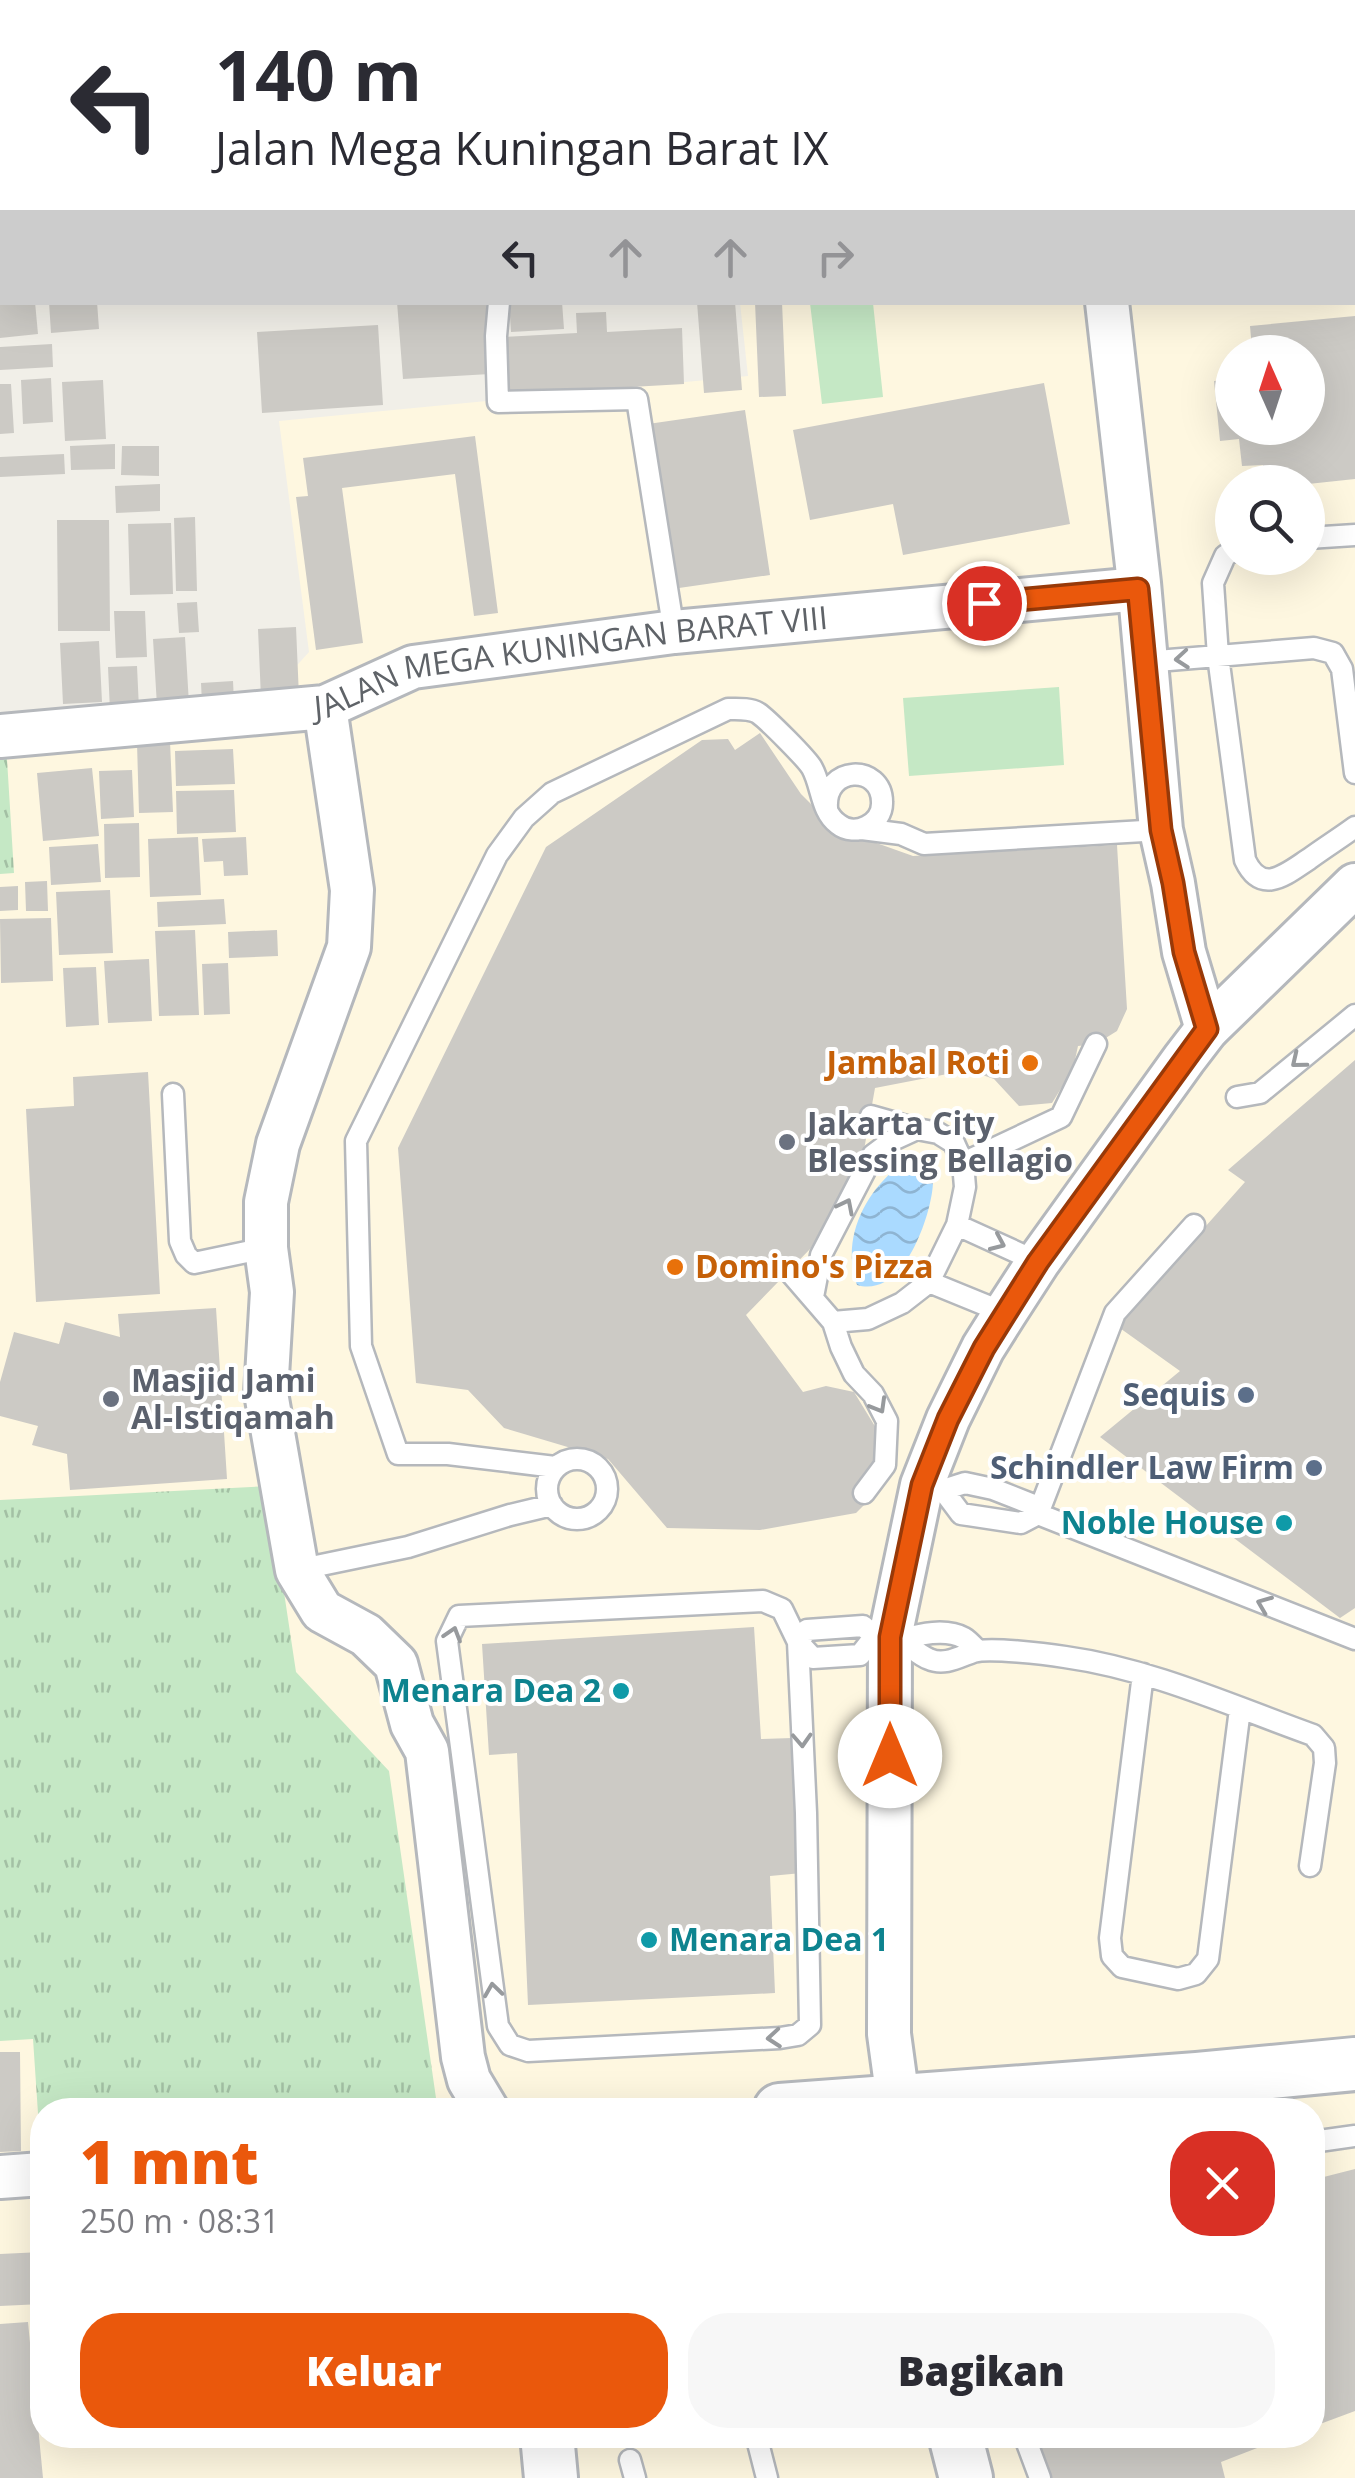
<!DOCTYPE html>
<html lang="id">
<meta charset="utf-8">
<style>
body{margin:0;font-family:"Open Sans",sans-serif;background:#f7f7f7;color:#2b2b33;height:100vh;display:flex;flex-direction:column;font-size:38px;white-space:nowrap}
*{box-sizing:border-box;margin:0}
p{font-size:32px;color:#7c7c81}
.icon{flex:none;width:55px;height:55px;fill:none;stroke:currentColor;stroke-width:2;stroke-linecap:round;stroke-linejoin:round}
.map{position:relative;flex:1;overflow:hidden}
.drawer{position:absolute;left:30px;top:2098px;width:1295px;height:350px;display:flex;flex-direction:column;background:#fff;border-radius:40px;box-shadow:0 10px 40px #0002}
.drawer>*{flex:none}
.hud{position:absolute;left:0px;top:0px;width:1355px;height:305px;box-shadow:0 10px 40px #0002;background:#fff;color:#2b2b33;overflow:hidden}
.needle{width:65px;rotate:357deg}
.controls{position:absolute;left:1215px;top:335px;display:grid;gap:20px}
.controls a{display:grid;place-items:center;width:110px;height:110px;border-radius:50%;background:#fff;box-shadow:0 10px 40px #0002;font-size:50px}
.pin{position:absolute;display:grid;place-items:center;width:85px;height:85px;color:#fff;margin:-42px;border:5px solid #fff;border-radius:50%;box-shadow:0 2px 10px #0007}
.me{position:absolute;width:110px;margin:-55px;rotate:0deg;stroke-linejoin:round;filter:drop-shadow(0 0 8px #0008)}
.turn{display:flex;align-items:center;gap:35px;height:210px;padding:0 50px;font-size:45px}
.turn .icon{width:130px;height:130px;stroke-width:2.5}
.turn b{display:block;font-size:70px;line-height:85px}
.lanes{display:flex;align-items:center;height:95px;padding:0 50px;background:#0003;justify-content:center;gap:50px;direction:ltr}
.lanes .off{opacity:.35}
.round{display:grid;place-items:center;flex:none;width:105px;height:105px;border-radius:40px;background:#f7f7f7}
.head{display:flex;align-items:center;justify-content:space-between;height:170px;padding:0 50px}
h1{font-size:60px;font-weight:800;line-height:75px;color:#ea580c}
.primary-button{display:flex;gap:20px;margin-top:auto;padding:20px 50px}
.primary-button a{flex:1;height:115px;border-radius:40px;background:#ea580c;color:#fff;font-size:40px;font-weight:800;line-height:115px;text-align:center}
.primary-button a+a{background:#f7f7f7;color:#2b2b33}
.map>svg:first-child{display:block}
</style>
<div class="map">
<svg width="1355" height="2478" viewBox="0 0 1355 2478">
<defs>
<pattern id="grass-tufts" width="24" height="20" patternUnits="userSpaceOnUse" patternTransform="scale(2.5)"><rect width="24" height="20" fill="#c5e8c5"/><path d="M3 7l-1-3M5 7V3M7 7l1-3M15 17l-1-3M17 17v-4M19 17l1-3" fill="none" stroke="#a3c0a4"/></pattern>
<pattern id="water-waves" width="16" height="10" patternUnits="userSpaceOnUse" patternTransform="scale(2.5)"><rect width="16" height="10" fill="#aadaff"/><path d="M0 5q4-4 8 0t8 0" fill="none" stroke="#8eb4d2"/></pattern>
</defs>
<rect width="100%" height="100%" fill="#f1efe8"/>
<!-- commercial -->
<path fill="#fef7e0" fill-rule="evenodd" d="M703 0H1355V2478H0V727L263 703 309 652 279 421 748 376 740 303 1352 302V2H703ZM1232 352H1308V428H1232ZM1232 482H1308V558H1232ZM42 2110H1312V2435H42Z"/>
<!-- grass -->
<path fill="url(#grass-tufts)" d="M0 743H6L14 873 0 874Z
M268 1486 296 1672 389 1771 437 2105 388 2110H42V2142L40 2143 33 2039 0 2041V1500Z"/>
<!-- garden -->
<path fill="#c5e8c5" d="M810 303H873L883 397 822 404Z
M1059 687 1064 765 909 776 903 698Z"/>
<!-- water -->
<path fill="url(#water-waves)" d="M921 1158C924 1162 929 1165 931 1170 935 1179 932 1194 930 1203 923 1234 899 1297 857 1285 842 1243 861 1199 893 1171 897 1167 900 1163 905 1160 910 1158 915 1158 921 1158Z"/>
<!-- building -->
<path fill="#cccac5" d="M0 302H35L38 334 0 338Z
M49 302H97L99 329 51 333Z
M397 302H486L490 374 403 379Z
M509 302H562L564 329 511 332Z
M697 302H735L742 390 704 393Z
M755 302H782L786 396 759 397Z
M606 312 607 332 682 328 684 384 508 394 505 337 577 333 576 313Z
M1355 316V479L1308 484 1265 482 1263 465 1242 466 1239 439 1220 441 1214 381 1232 379V428H1308V352H1240L1239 350 1252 349 1250 326Z
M378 325 383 405 262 413 257 332Z
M52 344 53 367 0 370V347Z
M51 378 53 422 23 424 21 380Z
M103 380 106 439 65 441 62 382Z
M1044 383 1070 524 903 555 893 504 810 520 793 430Z
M0 384H11L14 433 0 434Z
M745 410 770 575 672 589 648 424Z
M475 436 498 613 474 616 455 474 342 488 363 643 316 650 296 497 308 496 303 458Z
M115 444V469L71 470 70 446Z
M122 446H159V476L121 475Z
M64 454 65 474 0 477V457Z
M160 484V511L116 513 115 486Z
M195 517 197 591H176L174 518Z
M57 520H109L110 631H58Z
M171 523 173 594 130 595 128 524Z
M197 602 199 632 179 633 177 603Z
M114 611H145L147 657 116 658Z
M296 627 299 697 261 698 258 629Z
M185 637 189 704 157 706 153 639Z
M99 641 102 702 63 704 60 643Z
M137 666 139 709 110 711 108 667Z
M233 681 234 701 202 703 201 683Z
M760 733 801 794 818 811 854 835 913 856 1117 845 1127 1009 1117 1031 1096 1044 1078 1046 1073 1069 1052 1103 1019 1106 994 1079 968 1070 875 1088 864 1150 811 1248 746 1315 803 1392 826 1386 854 1392 876 1428 877 1451 869 1473V1500L856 1513 760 1530 667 1528 608 1459 504 1428 468 1390 416 1383 398 1148 546 847 702 740 728 739 735 750Z
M170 741 173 812 139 813 137 743Z
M233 749 235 784 176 786 175 751Z
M92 768 99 836 43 841 37 773Z
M132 770 134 817 101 819 99 771Z
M234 790 236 832 177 834 176 791Z
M139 823 140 877 105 878 104 824Z
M198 837 201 895 150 897 148 839Z
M246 837 248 875 224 876 223 861 204 862 202 839Z
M98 844 101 882 51 885 49 847Z
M47 881 48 911H26L25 882Z
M18 886V910L0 911V887Z
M110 890 113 953 59 955 56 892Z
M224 899 226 924 158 927 157 902Z
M51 918 53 981 1 983 0 919Z
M195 930 199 1015 159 1016 155 931Z
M277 930 278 956 229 958 228 932Z
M149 959 152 1021 108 1023 104 961Z
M228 963 230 1014 204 1015 202 964Z
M96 967 99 1025 66 1027 63 968Z
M1355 1060V1608L1340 1618 1100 1437 1180 1371 1117 1326 1245 1182 1228 1170Z
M148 1072 160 1294 36 1302 26 1109 74 1106 73 1077Z
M216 1308 227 1479 70 1490 67 1454 32 1445 38 1426 0 1416V1382L14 1332 59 1344 65 1322 120 1337 118 1314Z
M754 1627 761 1739 792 1738 802 1873 770 1876 775 1993 528 2005 517 1753 489 1755 482 1644Z
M0 2052H20L21 2151 0 2152Z
M1355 2169V2411L1312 2427V2180Z
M42 2252V2304L0 2306V2254Z
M28 2322 43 2478H0V2324Z
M1035 2435H1291L1221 2462 1225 2478H1051Z"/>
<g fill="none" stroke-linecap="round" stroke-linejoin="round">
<!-- service casing -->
<g stroke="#b5b8bc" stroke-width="25">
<path id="service" d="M459 0V2
M1352 231H1355
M499 302 496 336 498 402 637 399 674 632
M1308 538 1355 535
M1232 551 1225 556 1213 583 1218 656 1245 860C1262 896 1286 874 1309 859 1324 848 1340 838 1355 827
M1145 662 1314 648 1333 653 1342 669 1355 773
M862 829 901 834 924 844 1161 830
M173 1094 180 1241 186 1255 194 1263 266 1248
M1237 1097 1260 1093 1355 1015
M871 1116 917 1129
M963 1163 1061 1117 1096 1044
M957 1225 1038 1262
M789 1271 833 1322 868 1319 902 1303 929 1282 957 1225 965 1187 963 1163 954 1143 938 1133 917 1129 893 1140 873 1155 821 1255 813 1297
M929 1282 1005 1313
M833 1322 841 1347 854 1374 873 1394 887 1421 885 1465 864 1493
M547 1489a30 30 0 1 1 60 0a30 30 0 1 1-60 0Z
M555 1467 448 1454H398L361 1346 356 1141 497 855 524 818 552 793 728 709C737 709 750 708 758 713 767 719 807 759 812 768 822 786 821 812 838 824 855 838 883 824 882 802 882 764 824 765 827 808
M922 1485 943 1490 961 1514 1021 1523 1038 1514 1115 1313 1194 1225
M943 1490 965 1483 993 1489 1031 1504 1038 1514 1355 1639
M297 1570 408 1547 510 1515 552 1505
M875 1636 860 1655 813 1658 798 1642 782 1609 763 1601 459 1616 447 1641 498 2026 510 2045 528 2051 780 2038 798 2035 810 2025 806 1813 798 1642 807 1630 863 1626 875 1636
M890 1637C909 1640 913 1653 929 1659 944 1666 959 1657 973 1652 988 1647 1046 1654 1065 1657 1151 1669 1232 1706 1313 1735L1324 1748 1325 1763 1310 1866
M902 1639C920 1634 946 1628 964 1638 969 1641 973 1646 977 1650
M1143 1674 1110 1938 1112 1956 1122 1967 1178 1979 1196 1974 1208 1959 1240 1709
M1198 2097 1209 2102 1211 2110
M1312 2142 1355 2136
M756 2435 767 2478
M1024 2435 1040 2478
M630 2460 635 2478"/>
</g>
<!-- minor casing -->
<g stroke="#b5b8bc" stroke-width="48">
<g id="minor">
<path d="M1077 0V2"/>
<path d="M1107 302 1139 583 1161 830 1173 883 1184 952 1207 1029"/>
<path d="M325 707 352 890 349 947 278 1144 266 1202V1248L272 1292 266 1393 297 1570 322 1611 366 1635 396 1664 412 1724 427 1751 463 2057 469 2080 487 2110"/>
<path id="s1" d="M0 736 325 707 413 667 674 632 1139 589"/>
<path d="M898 2100 889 2034 890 1637 922 1485 948 1419 983 1348 1005 1313 1038 1262 1184 1059 1207 1029 1355 885"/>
<path d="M0 2177 42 2174"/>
</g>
</g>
<!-- tertiary casing -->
<g stroke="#b5b8bc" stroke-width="58">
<path id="tertiary" d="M780 2110 1197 2079 1355 2064
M547 2435 551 2478
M955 2435 966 2478"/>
</g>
<!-- service -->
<use href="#service" stroke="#fff" stroke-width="20"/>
<!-- minor -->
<use href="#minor" stroke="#fff" stroke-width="42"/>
<!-- tertiary -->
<use href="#tertiary" stroke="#fff" stroke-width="52"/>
</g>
<!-- one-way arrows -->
<defs><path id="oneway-chevron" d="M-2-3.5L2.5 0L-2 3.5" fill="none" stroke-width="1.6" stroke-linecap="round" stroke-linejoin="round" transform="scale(2.5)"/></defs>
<g stroke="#979a9d">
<use href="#oneway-chevron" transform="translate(1182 659) rotate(175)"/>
<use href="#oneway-chevron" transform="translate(1298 1061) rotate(141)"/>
<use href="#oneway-chevron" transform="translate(846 1206) rotate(-63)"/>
<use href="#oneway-chevron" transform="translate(998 1243) rotate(24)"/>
<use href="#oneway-chevron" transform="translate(879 1406) rotate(60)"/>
<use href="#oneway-chevron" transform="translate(1264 1604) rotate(-158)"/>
<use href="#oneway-chevron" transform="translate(453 1634) rotate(-73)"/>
<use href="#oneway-chevron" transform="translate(802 1740) rotate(87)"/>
<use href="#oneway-chevron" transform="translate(493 1990) rotate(-98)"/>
<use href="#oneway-chevron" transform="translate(774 2038) rotate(175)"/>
</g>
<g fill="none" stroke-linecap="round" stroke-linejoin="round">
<!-- route casing -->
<g stroke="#983908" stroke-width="25">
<path id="route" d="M890 1756V1637L922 1485 948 1419 984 1348 1038 1262 1207 1029 1184 952 1173 883 1161 830 1138 589 984 603"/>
</g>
<!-- route -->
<use href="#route" stroke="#ea580c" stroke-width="18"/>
</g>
<!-- markers -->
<g fill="#e8710a" stroke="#fff" stroke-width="4">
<circle cx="1030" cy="1063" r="10"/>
<circle cx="675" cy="1267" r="10"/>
</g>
<g fill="#6b7280" stroke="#fff" stroke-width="4">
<circle cx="787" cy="1142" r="10"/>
<circle cx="111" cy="1399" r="10"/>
</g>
<g fill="#5c6f8a" stroke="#fff" stroke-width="4">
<circle cx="1246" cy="1395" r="10"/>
<circle cx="1314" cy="1468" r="10"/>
</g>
<g fill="#0f9aa8" stroke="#fff" stroke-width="4">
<circle cx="1284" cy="1523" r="10"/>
<circle cx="621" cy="1691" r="10"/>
<circle cx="649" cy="1940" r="10"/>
</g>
<g text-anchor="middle" stroke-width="8" stroke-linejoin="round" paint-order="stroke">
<!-- street labels -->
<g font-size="32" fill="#5f6368" stroke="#fff">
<text dy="11" stroke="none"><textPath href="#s1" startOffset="578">JALAN MEGA KUNINGAN BARAT VIII</textPath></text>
</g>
<!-- food labels -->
<g font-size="32" font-weight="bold" fill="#c56008" stroke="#fff" text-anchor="end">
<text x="1010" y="1074">Jambal Roti</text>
<text x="695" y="1278" text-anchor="start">Domino's Pizza</text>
</g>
<!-- worship labels -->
<g font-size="32" font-weight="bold" fill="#5b616d" stroke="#fff" text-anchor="start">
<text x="807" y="1135">Jakarta City<tspan x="807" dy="37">Blessing Bellagio</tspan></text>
<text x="131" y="1392">Masjid Jami<tspan x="131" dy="37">Al-Istiqamah</tspan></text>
</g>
<!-- service labels -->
<g font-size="32" font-weight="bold" fill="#4e5e75" stroke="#fff" text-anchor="end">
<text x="1226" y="1406">Sequis</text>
<text x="1294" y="1479">Schindler Law Firm</text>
</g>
<!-- culture labels -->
<g font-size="32" font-weight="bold" fill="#0d838f" stroke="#fff" text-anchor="end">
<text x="1264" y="1534">Noble House</text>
<text x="601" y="1702">Menara Dea 2</text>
<text x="669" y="1951" text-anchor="start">Menara Dea 1</text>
</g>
</g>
</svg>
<div class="controls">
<a><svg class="needle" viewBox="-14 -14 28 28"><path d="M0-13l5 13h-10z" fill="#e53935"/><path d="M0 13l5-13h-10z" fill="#7c7c81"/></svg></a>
<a><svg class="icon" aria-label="search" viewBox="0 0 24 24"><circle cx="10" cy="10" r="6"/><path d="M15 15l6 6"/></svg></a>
</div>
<div class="pin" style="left:984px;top:603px;background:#d93025"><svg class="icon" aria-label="arrive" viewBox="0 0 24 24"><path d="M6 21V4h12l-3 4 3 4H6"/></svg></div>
<svg class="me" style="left:890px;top:1756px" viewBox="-20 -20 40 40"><circle r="19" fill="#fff"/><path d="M0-13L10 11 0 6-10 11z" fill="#ea580c"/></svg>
<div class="hud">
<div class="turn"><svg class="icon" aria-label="left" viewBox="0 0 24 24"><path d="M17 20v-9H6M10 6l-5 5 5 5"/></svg><div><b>140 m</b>Jalan Mega Kuningan Barat IX</div></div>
<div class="lanes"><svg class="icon" aria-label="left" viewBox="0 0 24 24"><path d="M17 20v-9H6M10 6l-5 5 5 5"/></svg><svg class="icon off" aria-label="ahead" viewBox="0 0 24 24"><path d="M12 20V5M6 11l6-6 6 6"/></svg><svg class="icon off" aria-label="ahead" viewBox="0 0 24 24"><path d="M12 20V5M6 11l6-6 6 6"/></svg><svg class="icon off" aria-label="right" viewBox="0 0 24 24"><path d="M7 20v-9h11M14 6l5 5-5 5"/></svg></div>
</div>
<section class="drawer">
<div class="head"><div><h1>1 mnt</h1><p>250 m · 08:31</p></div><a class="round" style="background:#d93025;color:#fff"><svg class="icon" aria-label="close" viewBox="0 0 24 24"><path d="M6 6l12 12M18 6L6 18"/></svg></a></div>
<div class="primary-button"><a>Keluar</a><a>Bagikan</a></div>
</section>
</div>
